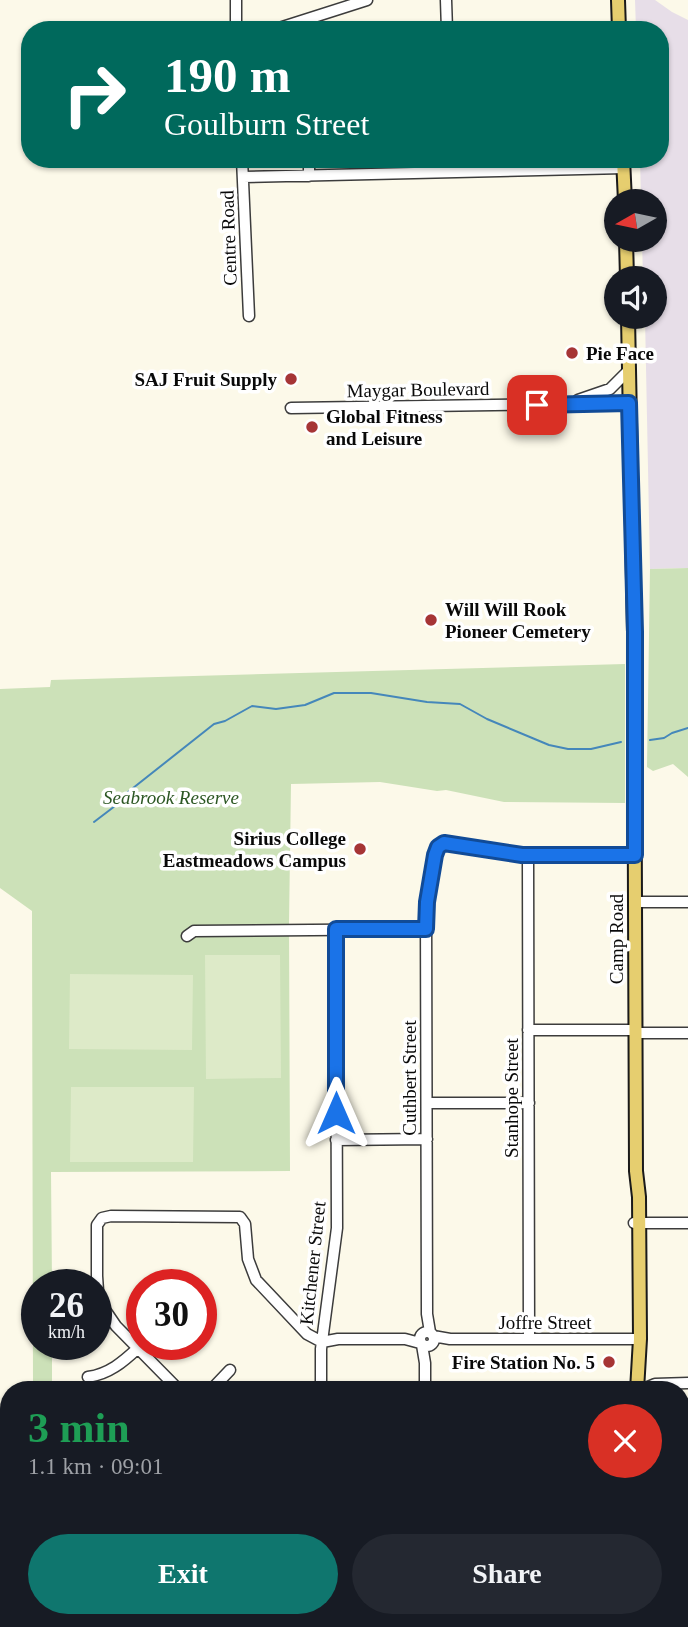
<!DOCTYPE html>
<meta charset="utf-8">
<style>
body{margin:0;font-family:"Times New Roman",serif;background:#242831;color:#f1f3f6;height:100vh;display:flex;flex-direction:column;font-size:26px;white-space:nowrap}
*{box-sizing:border-box;margin:0}
p{font-size:23px;color:#9ea1a6}
.icon{flex:none;width:38px;height:38px;fill:none;stroke:currentColor;stroke-width:2;stroke-linecap:round;stroke-linejoin:round}
.map{position:relative;flex:1;overflow:hidden}
.panel{position:absolute;left:0px;top:1381px;width:690px;height:247px;display:flex;flex-direction:column;background:#171b24;border-radius:28px 28px 0 0;box-shadow:0 2px 5px #0004}
.panel>*{flex:none}
.hud{position:absolute;left:21px;top:21px;width:648px;height:147px;border-radius:28px;box-shadow:0 2px 5px #0004;background:#00695c;color:#fff;overflow:hidden}
.needle{width:46px;rotate:261deg}
.tools{position:absolute;left:604px;top:189px;display:grid;gap:14px}
.tools a{display:grid;place-items:center;width:63px;height:63px;border-radius:50%;background:#171b24;box-shadow:0 2px 5px #0004;font-size:35px}
.speed{position:absolute;left:21px;top:1269px;display:flex;gap:14px;font-size:35px;font-weight:700;text-align:center}
.speed>*{display:grid;place-content:center;width:91px;height:91px;border-radius:50%;background:#171b24;box-shadow:0 2px 5px #0004;line-height:1}
.speed small{font-size:18px;font-weight:400}
.speed .limit{border:10px solid #d22;background:#fff;color:#111}
.pin{position:absolute;display:grid;place-items:center;width:60px;height:60px;color:#fff;margin:-30px;border-radius:14px;box-shadow:0 4px 10px #0006}
.me{position:absolute;width:77px;margin:-38px;rotate:0deg;stroke-linejoin:round;filter:drop-shadow(0 0 5px #0008)}
.turn{display:flex;align-items:center;gap:24px;height:147px;padding:0 28px;font-size:32px}
.turn .icon{width:91px;height:91px;stroke-width:2.5}
.turn b{display:block;font-size:49px;line-height:60px}
.round{display:grid;place-items:center;flex:none;width:74px;height:74px;border-radius:37px;background:#242831}
.headline{display:flex;align-items:center;justify-content:space-between;height:119px;padding:0 28px}
h1{font-size:42px;font-weight:800;line-height:52px;color:#1e9e55}
.button{display:flex;gap:14px;margin-top:auto;padding:14px 28px}
.button a{flex:1;height:80px;border-radius:42px;background:#0f766e;color:#fff;font-size:28px;font-weight:800;line-height:80px;text-align:center}
.button a+a{background:#242831;color:#f1f3f6}
.map>svg:first-child{display:block}
</style>
<div class="map">
<svg width="688" height="1627" viewBox="0 0 688 1627">
<rect width="100%" height="100%" fill="#fcf9e9"/>
<!-- industrial -->
<path fill="#e7dee8" d="M635 0H655L672 12 688 20V568L650 569 645 317H654V278H643L642 240H654V201H641L640 159H660V30H636Z"/>
<!-- green -->
<path fill="#cce1b8" d="M688 568V777L673 764 653 771 647 767 650 569Z
M625 664V803L504 802 446 790 437 791 380 782 291 784 289 923 290 1171 51 1172 52 1284H37V1344H52V1389H33L32 911 0 888V689L50 687 51 680Z"/>
<!-- pitch -->
<path fill="#ddeac8" d="M205 955H280L281 1078 206 1079Z
M70 974 193 975 192 1050 69 1049Z
M71 1087H194L193 1162H70Z"/>
<g fill="none" stroke-linecap="round" stroke-linejoin="round">
<!-- stream -->
<path stroke="#4587ba" stroke-width="2" d="M650 740 664 738 672 733 688 728
M94 822 115 806 128 792 214 724 225 721 252 706 276 709 305 705 334 693H371L427 702 460 704 487 719 549 745 568 749H591L621 742"/>
<!-- minor casing -->
<g stroke="#3c3c3c" stroke-width="13">
<path id="minor" d="M446 0 447 30
M236 30V0
M273 30 367 0
M242 159 249 316
M309 159V176
M243 177 624 168
M578 400 610 389 628 371
M291 408 629 403
M528 856 529 1339
M635 902H688
M187 936 194 931 426 929
M528 1030H636
M636 1033H688
M427 1103H529
M336 1140 427 1139
M634 1223H688
M420 1339a7 7 0 1 1 14 0a7 7 0 1 1-14 0Z
M430 1332 427 1314 426 910 436 850 440 845 449 843 522 855H635
M433 1336 450 1339H640
M131 1341 142 1331
M422 1345 425 1363V1390
M88 1377C109 1374 123 1362 138 1348
M179 1390 116 1326 103 1307 98 1291 97 1276V1225L102 1218 111 1216 240 1217 245 1224 248 1259 256 1280 307 1334 322 1342 338 1339H405L420 1343
M211 1390 230 1370
M321 1390V1349L337 1228 336 929
M641 1390 655 1384 688 1383
M0 1552H9
M681 1580 688 1579
M230 1619V1627
M426 1619V1627
M315 1627V1619"/>
</g>
<!-- major casing -->
<g stroke="#1a1a1a" stroke-width="16">
<path id="major" d="M618 0 619 30
M623 159 625 201
M626 240 627 278
M628 317 634 632 636 1171 639 1197 640 1339 637 1390
M637 1619 638 1627"/>
</g>
<!-- minor -->
<use href="#minor" stroke="#fff" stroke-width="10"/>
<!-- major -->
<use href="#major" stroke="#e6ce6f" stroke-width="12"/>
</g>
<g fill="none" stroke-linecap="round" stroke-linejoin="round">
<!-- route casing -->
<g stroke="#114b97" stroke-width="18">
<path id="route" d="M336 1113V929H426L427 902 435 855 438 847 444 843 522 855H635V632L629 403 537 405"/>
</g>
<!-- route -->
<use href="#route" stroke="#1a73e8" stroke-width="12"/>
</g>
<!-- markers -->
<g fill="#a63536" stroke="#fff" stroke-width="2.5">
<circle cx="572" cy="353" r="7"/>
<circle cx="291" cy="379" r="7"/>
<circle cx="312" cy="427" r="7"/>
<circle cx="431" cy="620" r="7"/>
<circle cx="360" cy="849" r="7"/>
<circle cx="609" cy="1362" r="7"/>
</g>
<g text-anchor="middle" stroke-width="7" stroke-linejoin="round" paint-order="stroke">
<!-- street labels -->
<g font-size="19" fill="#090909" stroke="#fff">
<text transform="translate(228 238) rotate(-92)" y="7">Centre Road</text>
<text transform="translate(418 389) rotate(-1)" y="7">Maygar Boulevard</text>
<text transform="translate(616 939) rotate(-90)" y="7">Camp Road</text>
<text transform="translate(409 1078) rotate(-90)" y="7">Cuthbert Street</text>
<text transform="translate(511 1098) rotate(-90)" y="7">Stanhope Street</text>
<text transform="translate(312 1263) rotate(-84)" y="7">Kitchener Street</text>
<text x="545" y="1329">Joffre Street</text>
</g>
<!-- poi labels -->
<g font-size="19" font-weight="bold" fill="#090909" stroke="#fff" text-anchor="start">
<text x="586" y="360">Pie Face</text>
<text x="277" y="386" text-anchor="end">SAJ Fruit Supply</text>
<text x="326" y="423">Global Fitness<tspan x="326" dy="22">and Leisure</tspan></text>
<text x="445" y="616">Will Will Rook<tspan x="445" dy="22">Pioneer Cemetery</tspan></text>
<text x="346" y="845" text-anchor="end">Sirius College<tspan x="346" dy="22">Eastmeadows Campus</tspan></text>
<text x="595" y="1369" text-anchor="end">Fire Station No. 5</text>
</g>
<!-- park labels -->
<g font-size="19" font-style="italic" fill="#2c5723" stroke="#fff">
<text x="171" y="804">Seabrook Reserve</text>
</g>
</g>
</svg>
<div class="tools">
<a><svg class="needle" viewBox="-14 -14 28 28"><path d="M0-13l5 13h-10z" fill="#e53935"/><path d="M0 13l5-13h-10z" fill="#9ea1a6"/></svg></a>
<a><svg class="icon" aria-label="sound" viewBox="0 0 24 24"><path d="M4 9h4l5-4v14l-5-4H4zM17 9q2 3 0 6"/></svg></a>
</div>
<div class="speed"><div>26<small>km/h</small></div><div class="limit">30</div></div>
<div class="pin" style="left:537px;top:405px;background:#d93025"><svg class="icon" aria-label="arrive" viewBox="0 0 24 24"><path d="M6 21V4h12l-3 4 3 4H6"/></svg></div>
<svg class="me" style="left:336px;top:1113px" viewBox="-20 -20 40 40"><path d="M0-17L14 15 0 8-14 15z" fill="#1a73e8" stroke="#fff" stroke-width="4"/></svg>
<div class="hud">
<div class="turn"><svg class="icon" aria-label="right" viewBox="0 0 24 24"><path d="M7 20v-9h11M14 6l5 5-5 5"/></svg><div><b>190 m</b>Goulburn Street</div></div>
</div>
<section class="panel">
<div class="headline"><div><h1>3 min</h1><p>1.1 km · 09:01</p></div><a class="round" style="background:#d93025;color:#fff"><svg class="icon" aria-label="close" viewBox="0 0 24 24"><path d="M6 6l12 12M18 6L6 18"/></svg></a></div>
<div class="button"><a>Exit</a><a>Share</a></div>
</section>
</div>
